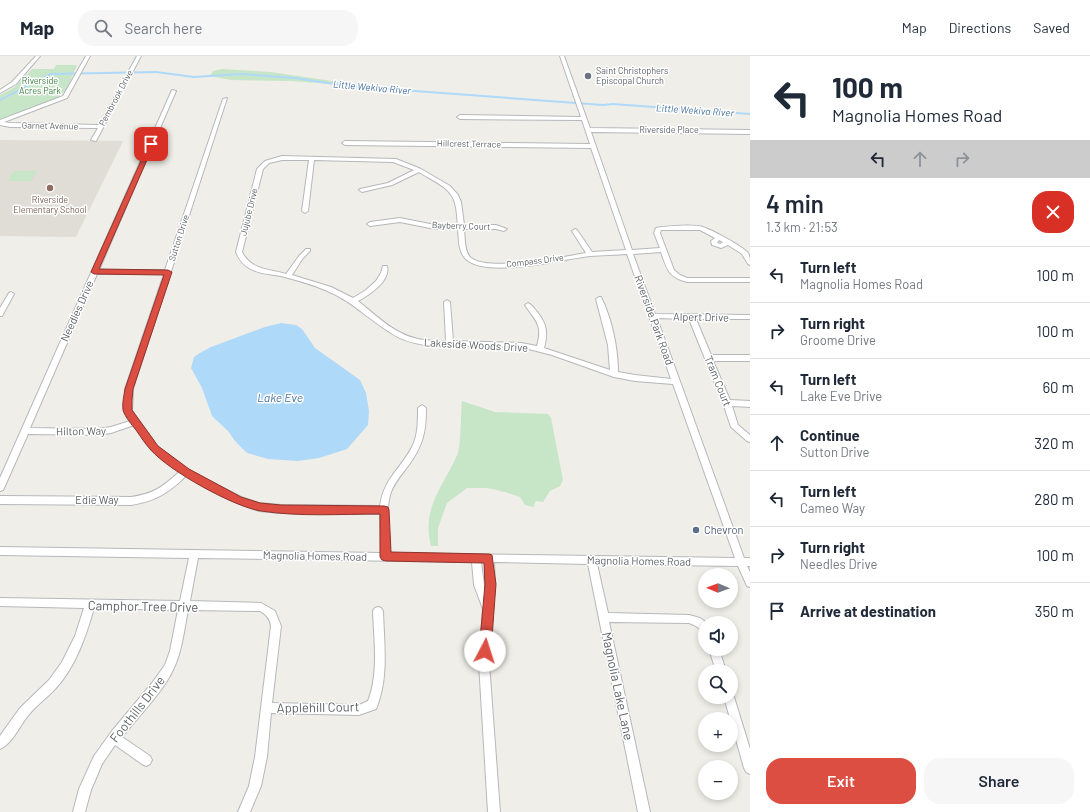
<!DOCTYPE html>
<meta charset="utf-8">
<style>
body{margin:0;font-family:Barlow,sans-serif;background:#f6f6f7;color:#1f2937;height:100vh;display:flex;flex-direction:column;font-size:15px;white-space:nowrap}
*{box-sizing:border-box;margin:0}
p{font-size:13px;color:#747a83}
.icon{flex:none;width:22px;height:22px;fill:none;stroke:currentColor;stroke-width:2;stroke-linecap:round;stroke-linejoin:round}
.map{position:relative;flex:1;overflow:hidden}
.sheet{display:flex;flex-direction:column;background:#fff;width:340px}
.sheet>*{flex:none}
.hud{background:#fff;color:#1f2937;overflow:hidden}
.needle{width:26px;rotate:271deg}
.controls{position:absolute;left:698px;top:512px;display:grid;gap:8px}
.controls a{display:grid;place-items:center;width:40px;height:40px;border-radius:50%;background:#fff;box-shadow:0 2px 6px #0003;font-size:20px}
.pin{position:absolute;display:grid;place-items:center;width:34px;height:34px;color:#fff;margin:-17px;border-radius:8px;box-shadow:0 2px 6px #0006}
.me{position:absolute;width:44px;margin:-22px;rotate:5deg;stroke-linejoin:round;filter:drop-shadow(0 0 3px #0008)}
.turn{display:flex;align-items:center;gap:14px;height:84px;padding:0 16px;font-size:18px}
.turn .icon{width:52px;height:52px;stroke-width:2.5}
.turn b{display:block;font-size:28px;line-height:34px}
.lanes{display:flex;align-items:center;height:38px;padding:0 16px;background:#0003;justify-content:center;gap:20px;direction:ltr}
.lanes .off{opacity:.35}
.round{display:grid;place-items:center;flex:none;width:42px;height:42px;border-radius:16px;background:#f6f6f7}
.headline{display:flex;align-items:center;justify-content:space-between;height:68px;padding:0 16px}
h1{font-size:24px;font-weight:600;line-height:30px}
.button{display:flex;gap:8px;margin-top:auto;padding:8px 16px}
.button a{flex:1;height:46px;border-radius:16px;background:#dc4d42;color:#fff;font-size:16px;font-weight:600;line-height:46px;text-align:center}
.button a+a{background:#f6f6f7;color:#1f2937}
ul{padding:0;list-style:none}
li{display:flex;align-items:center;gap:12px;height:56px;padding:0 16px;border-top:1px solid #e0e1e3}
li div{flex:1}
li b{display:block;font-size:15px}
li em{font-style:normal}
header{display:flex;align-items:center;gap:24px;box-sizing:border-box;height:56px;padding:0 20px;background:#fff;border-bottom:1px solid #e0e1e3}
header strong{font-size:19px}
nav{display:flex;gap:22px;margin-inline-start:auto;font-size:14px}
.search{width:280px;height:36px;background:#f6f6f7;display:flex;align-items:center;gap:10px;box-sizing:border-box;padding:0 14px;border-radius:16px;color:#747a83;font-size:15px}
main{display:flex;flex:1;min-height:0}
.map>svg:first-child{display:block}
</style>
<header>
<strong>Map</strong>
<div class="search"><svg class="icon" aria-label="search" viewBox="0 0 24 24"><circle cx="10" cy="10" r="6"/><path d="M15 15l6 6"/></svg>Search here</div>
<nav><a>Map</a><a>Directions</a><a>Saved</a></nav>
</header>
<main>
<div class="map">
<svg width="750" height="756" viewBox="0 0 750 756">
<rect width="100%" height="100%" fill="#f0eee8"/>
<!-- education -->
<path fill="#e0ddd6" d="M0 84 123 85 76 181 0 180Z"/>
<!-- green -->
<path fill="#c7e5c7" d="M56 9H77L67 33 59 41 0 64V39L15 31 32 13H54Z
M222 13 271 16 345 27 348 29 290 25 231 24 210 20 213 15Z
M14 115H37L31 125H7Z
M462 345 495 356 548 358 551 362 563 424 560 430 550 435 543 446 536 445 533 451 525 449 520 441 505 436 487 432H467L447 447 438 472V490H431C421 451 444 430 458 397 461 388 461 356 462 345Z"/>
<!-- water -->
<path fill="#afd9f8" d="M281 267 296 269 302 273 315 292 360 324 366 337 369 355 368 369 347 393 319 402 298 405 268 403 247 397 235 385 228 375 212 360 202 332 191 312 194 301 198 298 211 291 265 271Z"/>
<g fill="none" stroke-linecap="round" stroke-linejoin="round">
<!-- canal -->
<path fill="#afd9f8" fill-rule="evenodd" d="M156 15 194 20 241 17 295 21 347 29 603 48 613 47 750 57V59L613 49 603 50 347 31 295 23 241 19 194 22 156 17 51 19 0 45V43L50 17Z"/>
<!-- minor casing -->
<g stroke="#b5b8bb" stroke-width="2">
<path id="minor" d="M36 0H40L16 28 0 37V34L12 26Z
M86 0H90L67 42 4 66 10 67 99 69 137 0H141L96 85 91 84 98 72 10 71 0 69V64L63 40Z
M560 0H564L590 72 750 74V78L591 76 632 194 660 192 654 177 656 172C665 170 695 168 703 171 710 173 744 191 748 197 750 200 750 205 750 209L748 208 742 198 728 189 721 192 712 189 711 185 715 182 700 174H661L660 177 674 214 680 219 687 222H750V226H687C668 221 667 213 661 196L633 198 655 258 750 259V263H696L711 299H750V305H713L730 344 750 345V351L732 350 738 369 750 379V386L747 385 731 371 723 347 689 263 657 262 744 502H750V510H747L750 516V531L747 530 738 510 597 508 608 557 689 559 700 562 707 567H705V576L694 569 689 567 609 566 650 756H638L588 508 494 506 495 528 489 607 500 756H488L479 607 483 553 474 529 472 506 198 502 190 545 261 547 275 555 281 570 272 647 359 649 368 645C379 617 374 584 373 555L375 552 378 551 381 552 383 555C384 588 389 622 376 653L359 659 271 657 267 701 261 730 250 756H238L249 730 255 701 271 570C270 563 267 559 260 555L188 554C184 574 182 596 173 614 162 637 138 661 122 681L150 700 152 704 150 708 146 710 142 708 115 689 102 708 91 734 85 756H73L79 733 94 700 112 675 152 627 165 609 170 595 178 554 94 552C86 580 76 610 56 632 47 642 35 650 27 661 19 671 12 688 0 693V680L20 652 49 624 62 606 75 580 84 552 0 550V542L180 545 189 502 0 499V491L381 497 380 458 281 457 259 455 235 446 186 420C168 437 156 445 131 449L0 448V440L131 441C153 438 163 431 179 416L151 394 134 369 111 377 98 379 28 378 4 432 3 434 0 435V422L172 34 176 35 99 214H165L223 43 227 42 133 333 132 355 157 390 188 414 241 441 259 447 281 449 380 450C384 422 400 414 412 391 418 380 418 365 418 352L422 349 426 352C426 376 423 390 408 410 402 418 395 426 391 436 385 453 389 478 390 497L735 502 673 328 635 325 614 321 552 299 521 291 425 289C413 287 401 284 391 277 368 263 351 244 325 234 311 228 296 224 281 220 271 218 259 218 249 212 242 208 239 203 236 196L257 113 265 105 282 100 396 103 421 113 450 130 458 139 461 146 464 169H496L507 173 504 175 496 173H464C465 181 464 196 471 202 490 216 563 201 586 197L572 175 575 173 577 174 592 196 626 194 591 92 345 89 342 87 345 85 590 88 582 64 460 63 457 61 460 59 581 61ZM282 104H309L302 155 305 157 308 155 314 104 393 106 414 114 388 127 360 133 359 134 362 136 392 129 419 116C431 124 451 131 455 147 457 154 457 162 458 169H435L400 162 370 166 367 168 370 170 400 166 435 173H458C459 183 458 197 467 204 489 222 563 203 590 200 603 199 615 199 627 198L671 323 635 319 618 316C618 293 612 263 601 241H599L596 243 608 289 610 314 544 292C548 277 547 268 537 256 534 252 532 249 528 247L525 249C536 265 543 269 537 290L521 287 453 285 450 246 447 244 444 246 446 285C439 285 431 285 424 284 397 281 378 261 358 245 369 239 391 225 387 210H383L381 217 376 225 366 234 353 242 331 231 292 219 303 202 310 195V193H306L299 200 286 218C269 213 251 214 242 196L263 113 269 107ZM719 184 723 186 720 188 717 187ZM97 218H164L125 333 124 355 130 365 111 371 98 373 30 372ZM481 506H485V532L484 529Z
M11 236 14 238 2 260H0V252L9 237Z
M709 593H719L726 615H716Z
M731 637 734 641 750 693V718L746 716 744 712 724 641H731Z"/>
</g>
<!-- minor -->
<use href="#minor" fill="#fff" fill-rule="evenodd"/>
</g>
<!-- route -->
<path fill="#dc4d42" stroke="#8f322b" d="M149 87 154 88 99 213 168 214 172 216 133 333 132 344V354L158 390 189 413 241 441 260 447 281 449 384 450 388 451 389 454 391 496 489 498 492 499 496 528 491 595 489 599 485 601 481 599 479 595 485 528 484 507 386 505 382 504 380 501V458C341 458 300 461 261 455 234 451 169 415 151 394 145 388 141 381 136 374 132 369 125 361 123 354 122 347 124 340 125 333L164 219 94 218 91 216Z"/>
<!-- markers -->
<circle fill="#6b7280" stroke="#fff" stroke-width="1.5" cx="588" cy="20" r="4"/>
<circle fill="#8d6e63" stroke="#fff" stroke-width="1.5" cx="50" cy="132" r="4"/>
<circle fill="#5c6f8a" stroke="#fff" stroke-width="1.5" cx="696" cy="474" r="4"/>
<g text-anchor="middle" stroke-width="3" stroke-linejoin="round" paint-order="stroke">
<!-- far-worship labels -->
<g font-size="9" fill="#5b616d" stroke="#fff" text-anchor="start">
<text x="596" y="18">Saint Christophers<tspan x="596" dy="10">Episcopal Church</tspan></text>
</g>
<!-- far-park labels -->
<g font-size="9" fill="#3c803f" stroke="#fff">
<text x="40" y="28">Riverside<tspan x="40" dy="10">Acres Park</tspan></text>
</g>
<!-- far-street labels -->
<g font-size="9" fill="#5f6367" stroke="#fff">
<text transform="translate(116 42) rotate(-62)" y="3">Pembrook Drive</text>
<text transform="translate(50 70) rotate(1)" y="3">Garnet Avenue</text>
<text x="669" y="77">Riverside Place</text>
<text transform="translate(469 88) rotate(1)" y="3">Hillcrest Terrace</text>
<text transform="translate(249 156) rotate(-76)" y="3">Jujube Drive</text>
<text transform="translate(461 170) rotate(2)" y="3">Bayberry Court</text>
<text transform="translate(179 182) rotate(-72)" y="3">Sutton Drive</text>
<text transform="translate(535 205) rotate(-7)" y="3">Compass Drive</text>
</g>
<!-- far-education labels -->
<g font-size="9" fill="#785e54" stroke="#fff">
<text x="50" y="147">Riverside<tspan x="50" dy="10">Elementary School</tspan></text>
</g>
<!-- far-water labels -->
<g font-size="10" font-style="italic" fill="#4974a2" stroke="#fff">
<text transform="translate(372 31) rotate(5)" y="4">Little Wekiva River</text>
<text transform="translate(695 54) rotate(4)" y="4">Little Wekiva River</text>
</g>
<!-- street labels -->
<g font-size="11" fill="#5f6367" stroke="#fff">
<text transform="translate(77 255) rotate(-66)" y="4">Needles Drive</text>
<text transform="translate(701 261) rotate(1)" y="4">Alpert Drive</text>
<text transform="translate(654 264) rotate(70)" y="4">Riverside Park Road</text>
<text transform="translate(476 289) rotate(3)" y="4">Lakeside Woods Drive</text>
<text transform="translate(718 325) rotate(68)" y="4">Tram Court</text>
<text transform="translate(81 375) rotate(-1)" y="4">Hilton Way</text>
<text x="97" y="448">Edie Way</text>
<text transform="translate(315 500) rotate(1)" y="4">Magnolia Homes Road</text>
<text transform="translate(639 505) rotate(1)" y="4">Magnolia Homes Road</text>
</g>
<!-- service labels -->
<g font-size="11" fill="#4e5e75" stroke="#fff" text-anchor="start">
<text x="704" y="478">Chevron</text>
</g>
<!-- water labels -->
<g font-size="12" font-style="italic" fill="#4974a2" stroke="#fff">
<text x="280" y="346">Lake Eve</text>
</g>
<!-- near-street labels -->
<g font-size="13" fill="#5f6367" stroke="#fff">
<text transform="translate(143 550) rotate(1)" y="5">Camphor Tree Drive</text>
<text transform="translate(618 630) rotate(78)" y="5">Magnolia Lake Lane</text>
<text transform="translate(318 651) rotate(-1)" y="5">Applehill Court</text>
<text transform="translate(137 653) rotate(-52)" y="5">Foothills Drive</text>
</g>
</g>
</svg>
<div class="controls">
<a><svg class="needle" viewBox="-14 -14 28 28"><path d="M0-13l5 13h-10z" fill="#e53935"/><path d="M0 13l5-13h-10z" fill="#747a83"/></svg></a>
<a><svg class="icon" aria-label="sound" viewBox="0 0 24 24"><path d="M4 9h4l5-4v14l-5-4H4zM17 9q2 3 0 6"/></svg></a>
<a><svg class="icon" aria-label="search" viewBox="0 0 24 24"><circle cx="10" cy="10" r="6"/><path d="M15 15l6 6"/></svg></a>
<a>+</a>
<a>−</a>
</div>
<div class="pin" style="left:151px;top:88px;background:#d93025"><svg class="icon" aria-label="arrive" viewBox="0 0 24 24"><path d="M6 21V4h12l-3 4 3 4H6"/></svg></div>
<svg class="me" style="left:485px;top:595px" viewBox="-20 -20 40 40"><circle r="19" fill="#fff"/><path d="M0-13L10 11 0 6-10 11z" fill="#dc4d42"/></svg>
</div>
<section class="sheet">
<div class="hud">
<div class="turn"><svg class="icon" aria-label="left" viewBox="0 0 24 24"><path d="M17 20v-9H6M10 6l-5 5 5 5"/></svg><div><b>100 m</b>Magnolia Homes Road</div></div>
<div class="lanes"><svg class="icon" aria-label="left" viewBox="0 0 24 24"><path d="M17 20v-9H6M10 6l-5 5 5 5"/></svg><svg class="icon off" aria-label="ahead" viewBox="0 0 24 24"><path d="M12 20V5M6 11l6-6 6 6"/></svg><svg class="icon off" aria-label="right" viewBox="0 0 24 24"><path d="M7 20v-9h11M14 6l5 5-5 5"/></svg></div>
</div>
<div class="headline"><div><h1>4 min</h1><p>1.3 km · 21:53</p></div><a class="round" style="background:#d93025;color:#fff"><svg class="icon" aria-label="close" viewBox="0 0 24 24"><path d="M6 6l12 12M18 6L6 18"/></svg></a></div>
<ul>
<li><svg class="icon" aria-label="left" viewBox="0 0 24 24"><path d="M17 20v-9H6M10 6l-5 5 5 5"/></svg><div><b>Turn left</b><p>Magnolia Homes Road</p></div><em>100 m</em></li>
<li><svg class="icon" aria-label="right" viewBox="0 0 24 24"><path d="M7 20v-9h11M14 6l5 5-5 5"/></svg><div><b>Turn right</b><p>Groome Drive</p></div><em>100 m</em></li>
<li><svg class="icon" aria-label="left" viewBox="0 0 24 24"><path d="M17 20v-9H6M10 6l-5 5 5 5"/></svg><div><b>Turn left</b><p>Lake Eve Drive</p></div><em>60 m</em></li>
<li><svg class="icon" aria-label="ahead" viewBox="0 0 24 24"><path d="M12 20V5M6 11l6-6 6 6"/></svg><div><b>Continue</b><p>Sutton Drive</p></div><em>320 m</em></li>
<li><svg class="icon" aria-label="left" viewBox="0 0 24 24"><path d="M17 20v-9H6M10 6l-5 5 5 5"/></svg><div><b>Turn left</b><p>Cameo Way</p></div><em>280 m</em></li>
<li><svg class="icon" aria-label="right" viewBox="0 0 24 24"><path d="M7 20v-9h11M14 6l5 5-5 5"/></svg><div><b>Turn right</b><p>Needles Drive</p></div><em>100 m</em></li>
<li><svg class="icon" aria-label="arrive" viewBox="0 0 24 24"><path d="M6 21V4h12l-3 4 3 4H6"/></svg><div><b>Arrive at destination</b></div><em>350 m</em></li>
</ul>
<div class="button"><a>Exit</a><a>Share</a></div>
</section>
</main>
